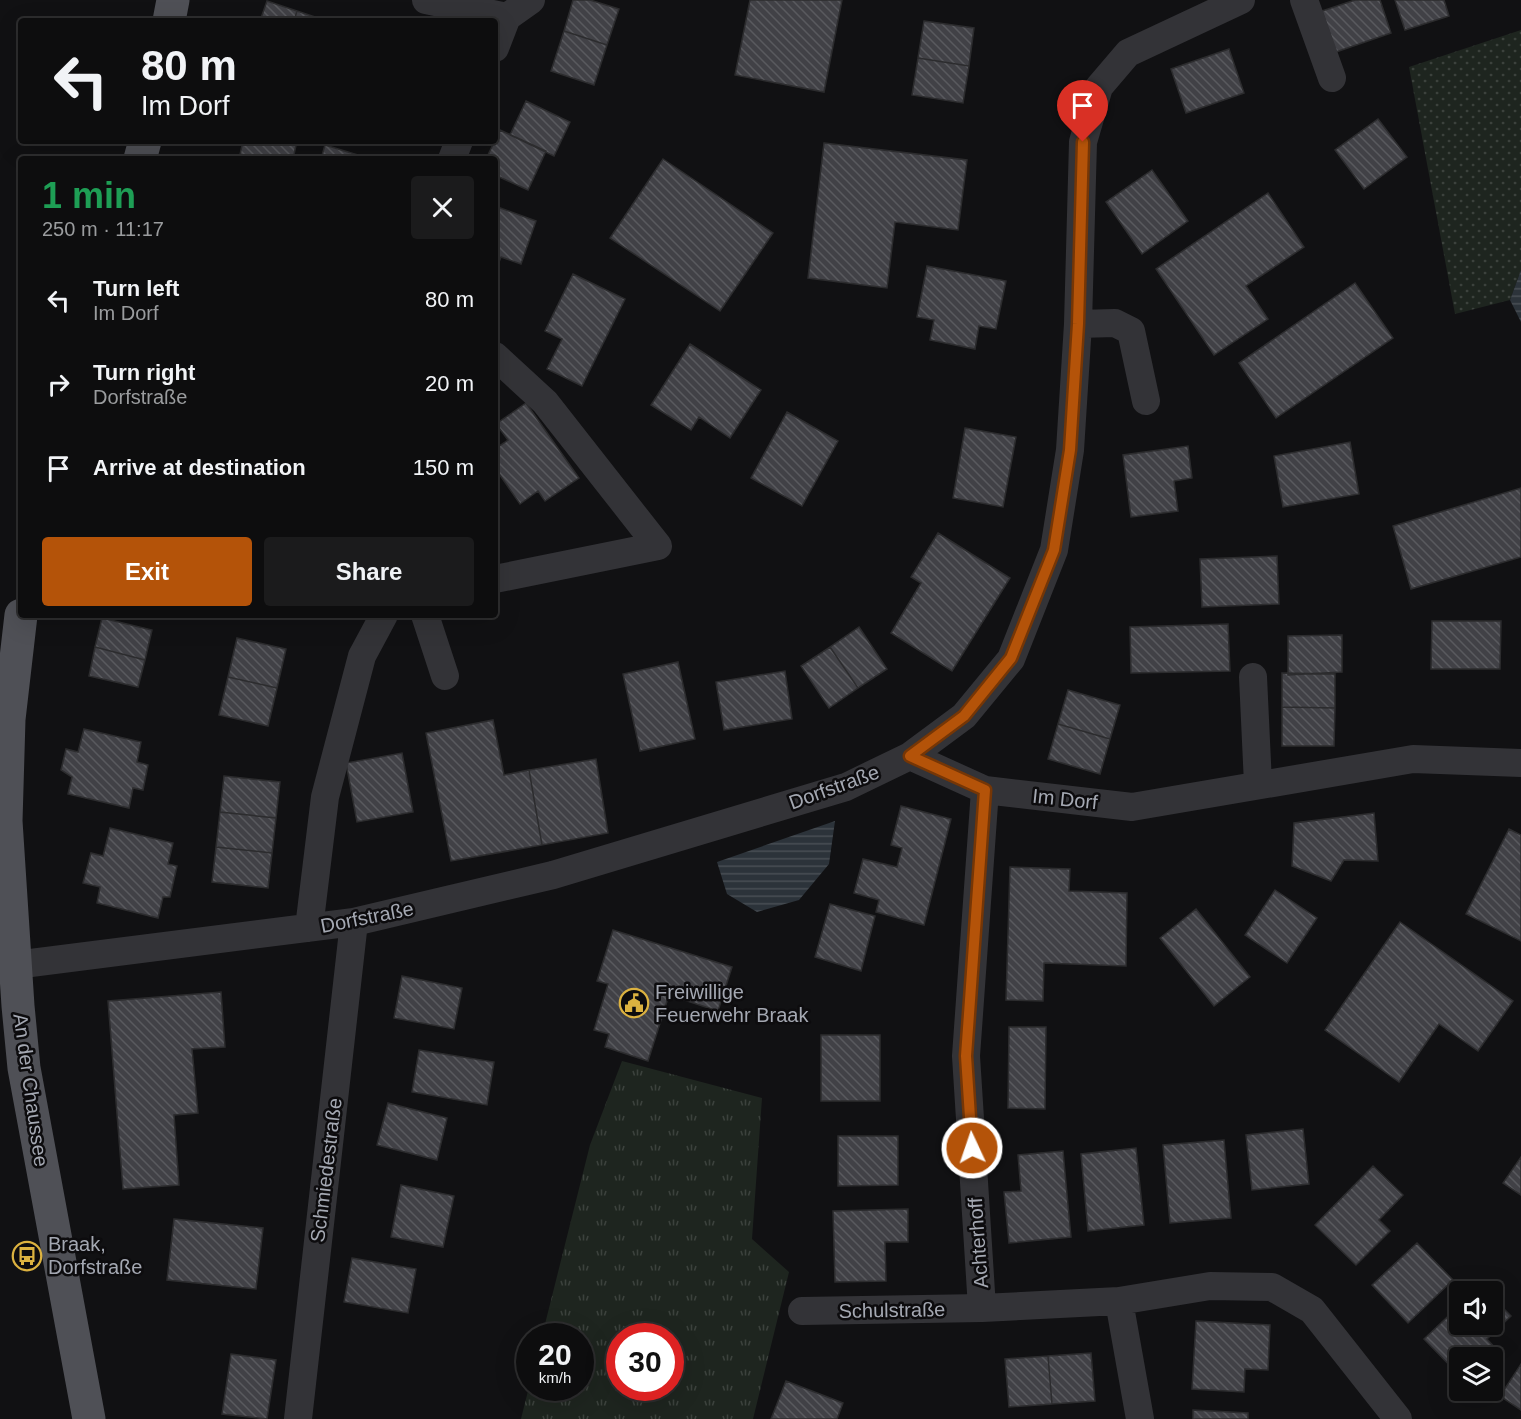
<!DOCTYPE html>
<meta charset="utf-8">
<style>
body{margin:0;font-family:Arial,sans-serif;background:#1b1b1c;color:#f1f3f6;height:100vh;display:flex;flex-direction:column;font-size:22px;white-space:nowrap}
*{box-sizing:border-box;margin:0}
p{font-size:20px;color:#9a9c9e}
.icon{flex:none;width:33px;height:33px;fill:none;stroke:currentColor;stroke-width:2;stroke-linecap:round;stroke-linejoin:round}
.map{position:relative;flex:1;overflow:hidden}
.side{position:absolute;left:18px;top:156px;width:480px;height:462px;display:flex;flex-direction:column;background:#0d0d0e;border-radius:6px;box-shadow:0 6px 24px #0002,0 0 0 2px #2d2d2e}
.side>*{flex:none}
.top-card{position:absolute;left:18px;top:18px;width:480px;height:126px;border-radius:6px;box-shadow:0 6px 24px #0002,0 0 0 2px #2d2d2e;background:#0d0d0e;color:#f1f3f6;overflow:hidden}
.controls{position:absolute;left:1449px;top:1281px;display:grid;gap:12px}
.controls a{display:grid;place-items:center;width:54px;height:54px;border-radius:6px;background:#0d0d0e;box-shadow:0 6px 24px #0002,0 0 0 2px #2d2d2e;font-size:30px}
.speed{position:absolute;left:516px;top:1323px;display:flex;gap:12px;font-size:30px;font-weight:700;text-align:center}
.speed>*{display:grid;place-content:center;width:78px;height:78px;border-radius:50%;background:#0d0d0e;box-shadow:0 6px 24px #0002,0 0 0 2px #2d2d2e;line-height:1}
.speed small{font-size:15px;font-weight:400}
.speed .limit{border:9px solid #d22;background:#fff;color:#111}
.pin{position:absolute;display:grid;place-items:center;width:51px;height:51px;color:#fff;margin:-62px -26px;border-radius:50% 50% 50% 0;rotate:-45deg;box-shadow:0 0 6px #0007}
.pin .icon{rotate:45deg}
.me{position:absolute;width:66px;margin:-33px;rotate:357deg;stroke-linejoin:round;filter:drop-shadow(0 0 4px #0008)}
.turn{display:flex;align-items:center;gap:21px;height:126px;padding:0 24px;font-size:27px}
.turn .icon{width:78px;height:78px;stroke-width:2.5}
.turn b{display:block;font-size:42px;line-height:51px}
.round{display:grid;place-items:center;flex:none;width:63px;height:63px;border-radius:6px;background:#1b1b1c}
.head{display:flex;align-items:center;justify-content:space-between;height:102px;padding:0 24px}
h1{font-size:36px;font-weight:600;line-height:45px;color:#1e9e55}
.button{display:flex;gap:12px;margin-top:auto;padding:12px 24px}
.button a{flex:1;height:69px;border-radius:6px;background:#b45309;color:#fff;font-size:24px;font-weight:600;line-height:69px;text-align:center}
.button a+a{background:#1b1b1c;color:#f1f3f6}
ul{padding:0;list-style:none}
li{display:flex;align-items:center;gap:18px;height:84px;padding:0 24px}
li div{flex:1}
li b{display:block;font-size:22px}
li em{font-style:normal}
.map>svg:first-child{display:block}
</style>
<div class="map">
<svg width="1521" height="1419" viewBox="0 0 1521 1419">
<defs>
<pattern id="grass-dots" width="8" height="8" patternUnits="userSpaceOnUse" patternTransform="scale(1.5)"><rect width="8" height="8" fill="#1e251f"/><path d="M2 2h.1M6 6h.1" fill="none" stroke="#3c423d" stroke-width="1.8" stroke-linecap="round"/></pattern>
<pattern id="park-tufts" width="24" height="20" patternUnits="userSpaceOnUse" patternTransform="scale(1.5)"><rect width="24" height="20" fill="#1e251f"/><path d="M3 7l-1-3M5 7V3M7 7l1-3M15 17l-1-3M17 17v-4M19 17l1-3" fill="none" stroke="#3c423d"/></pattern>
<pattern id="water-rules" width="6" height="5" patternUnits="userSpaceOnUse" patternTransform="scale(1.5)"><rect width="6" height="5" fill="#2c333a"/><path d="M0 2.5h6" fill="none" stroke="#484e54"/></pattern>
<pattern id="building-back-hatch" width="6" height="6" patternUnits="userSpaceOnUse" patternTransform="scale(1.5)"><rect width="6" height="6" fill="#414146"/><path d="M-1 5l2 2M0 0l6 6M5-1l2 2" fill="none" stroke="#595a5e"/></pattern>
</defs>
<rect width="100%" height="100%" fill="#111113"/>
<!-- grass -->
<path fill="url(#grass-dots)" d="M1521 30V270L1510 300 1455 314 1409 67Z"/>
<!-- park -->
<path fill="url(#park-tufts)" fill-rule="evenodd" d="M622 1061 762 1098 752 1239 789 1272 753 1419H521L529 1387 580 1388V1336H542L590 1145ZM620 1336H670V1388H620Z"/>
<!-- water -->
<path fill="url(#water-rules)" d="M1521 270V322L1510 300Z
M835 821 829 864 799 900 757 912 727 894 717 862Z"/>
<!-- building -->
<path fill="url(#building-back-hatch)" stroke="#2c2c2e" stroke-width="1.5" d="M573 0H590L619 9 607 45 564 31Z
M750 0H842L824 92 735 75Z
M1355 0H1380L1391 33 1336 52 1322 11Z
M1395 0H1444L1449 16 1405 30Z
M267 1 297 11 294 21H260Z
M297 11 327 21H294Z
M924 21 974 28 969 66 918 58Z
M564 31 607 45 594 85 551 71Z
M1229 49 1244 93 1186 113 1171 69Z
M918 58 969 66 963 103 912 95Z
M526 101 570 122 554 156 510 135Z
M1378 119 1407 157 1364 189 1335 150Z
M500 130 546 151 528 190 495 175V159H486Z
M243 141H297L293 159H239Z
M824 143 967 160 958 230 895 222 887 288 808 278Z
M325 145 371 159H321Z
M663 159 773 233 720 311 610 238Z
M1152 170 1188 221 1142 254 1106 202Z
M1268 193 1304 247 1246 286 1268 319 1214 355 1156 269Z
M495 206 536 221 521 264 501 257 495 273Z
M927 266 1006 281 996 329 979 326 975 349 930 340 934 320 917 317Z
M573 274 625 299 582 386 547 369 562 339 545 331Z
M1355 283 1393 338 1276 418 1239 363Z
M690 344 761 390 730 438 699 417 691 430 651 405Z
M526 403 579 478 545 501 538 491 520 504 495 468V449L508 440 496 424Z
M787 412 838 441 802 506 751 478Z
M965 428 1016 437 1003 507 953 498Z
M1350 442 1359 494 1283 507 1274 456Z
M1188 446 1192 478 1174 481 1178 511 1131 517 1123 455Z
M1521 488V557L1411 589 1393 526Z
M938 533 1010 578 952 671 891 633 921 583 911 577Z
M1277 556 1279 604 1202 607 1200 559Z
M102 618 152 630 145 660 95 647Z
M1432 621H1501L1500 669H1431Z
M1228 624 1230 671 1131 673 1130 627Z
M859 627 887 669 858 688 830 647Z
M1342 635V672L1288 675V636Z
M237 638 286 649 277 688 228 677Z
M95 647 145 660 138 687 89 676Z
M830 647 858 688 829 708 801 666Z
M678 662 695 739 640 751 623 674Z
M785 671 792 719 724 730 716 682Z
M1282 673 1335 674V708L1282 707Z
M228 677 277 688 268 726 219 715Z
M1068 690 1120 705 1110 739 1058 724Z
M1282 707 1335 708 1334 746H1282Z
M493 720 504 775 529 770 542 845 451 861 426 733Z
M1058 724 1110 739 1100 774 1048 759Z
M84 729 141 742 137 762 148 765 143 790 133 788 129 808 68 794 72 777 61 770 66 749 78 752Z
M402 753 413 812 357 822 346 763Z
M596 759 608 833 542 845 529 770Z
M224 776 280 782 276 818 220 812Z
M901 806 951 819 924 925 876 912 879 900 854 893 863 859 897 867 902 848 891 845Z
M220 812 276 818 272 853 216 847Z
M1374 813 1378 861 1344 860 1331 881 1292 866 1294 823Z
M110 828 173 843 168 864 177 866 170 897H163L158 918 97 903 100 887 83 883 91 853 103 856Z
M1509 829 1521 835V941L1466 914Z
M216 847 272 853 268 888 212 882Z
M1010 867 1070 869 1069 891 1127 893 1126 966 1044 963 1043 1001 1006 1000Z
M1275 890 1317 918 1287 963 1245 935Z
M830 904 875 916 861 971 815 957Z
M1196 909 1250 977 1214 1006 1160 938Z
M1400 922 1513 1001 1478 1051 1439 1024 1399 1082 1325 1030Z
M613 930 732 967 718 1011 669 995 648 1061 605 1047 609 1034 594 1030 608 984 597 981Z
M402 976 462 988 454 1029 394 1018Z
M221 992 225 1047 192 1049 198 1113 174 1115 179 1185 123 1189 108 1001Z
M1009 1027H1046L1045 1109 1008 1108Z
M821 1035H880V1101H821Z
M419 1050 494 1062 487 1105 412 1092Z
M388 1103 447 1118 437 1160 377 1145Z
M1303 1129 1309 1184 1252 1190 1246 1135Z
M838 1136H898V1185L838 1186Z
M1224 1140 1231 1218 1170 1223 1163 1145Z
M1136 1148 1144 1225 1088 1231 1081 1154Z
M1063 1151 1071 1237 1009 1243 1004 1192 1021 1191 1018 1155Z
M1521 1157V1195L1503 1183Z
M1373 1166 1403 1195 1379 1220 1390 1231 1356 1265 1315 1225Z
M401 1185 454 1196 443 1247 391 1237Z
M908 1209V1242H885L886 1281 835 1282 833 1211Z
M174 1219 263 1228 256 1289 167 1280Z
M1417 1243 1453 1280 1408 1323 1372 1285Z
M352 1258 416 1269 408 1313 344 1302Z
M1492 1297 1511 1316 1487 1339 1497 1350 1490 1358H1460V1376L1424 1339 1460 1305V1324H1492Z
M1196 1321 1270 1325 1268 1370 1245 1369 1244 1392 1192 1389Z
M1091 1353 1095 1401 1052 1404 1048 1356Z
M231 1354 276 1360 267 1419 222 1414Z
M1048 1356 1052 1404 1009 1407 1005 1359Z
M1521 1364V1410L1500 1396Z
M786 1381 843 1403 837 1419H771Z
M1193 1410 1248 1413V1419H1193Z"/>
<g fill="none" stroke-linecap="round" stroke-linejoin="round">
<!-- minor -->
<path stroke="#333337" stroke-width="28" d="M426 0 507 17 531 0
M1304 0 1332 78
M495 48 507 17
M452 159 459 141
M1078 324 1115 323 1131 331 1146 401
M495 356 545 402 658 546 495 579
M425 615 445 676
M1253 677 1258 784
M910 756 985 790 1132 807 1413 759 1521 763
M985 790 966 1056 982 1308 1119 1301 1210 1286 1272 1287 1312 1310 1398 1419
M309 928 325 797 362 656 384 615
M15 965 354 922 553 875 846 787 910 756 964 716 1011 659 1054 550 1070 450 1078 324 1083 142 1099 87 1128 53 1241 0
M1119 1301 1140 1419
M802 1311 982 1308
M298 1419 354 922"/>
<!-- major -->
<path stroke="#4f5056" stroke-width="33" d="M169 21 173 0
M140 159 145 141
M21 615 9 719 6 821 18 1006 24 1068 89 1419"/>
</g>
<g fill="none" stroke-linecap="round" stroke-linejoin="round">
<!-- route casing -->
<g stroke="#753606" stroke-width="15">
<path id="route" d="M972 1148 966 1056 985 790 910 756 964 716 1011 658 1054 550 1070 450 1078 324 1083 142"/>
</g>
<!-- route -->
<use href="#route" stroke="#b45309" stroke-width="10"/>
</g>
<!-- icons -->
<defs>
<g id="civic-ring" transform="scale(1.5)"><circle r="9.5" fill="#0d0c0e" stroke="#dcb240" stroke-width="1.5"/><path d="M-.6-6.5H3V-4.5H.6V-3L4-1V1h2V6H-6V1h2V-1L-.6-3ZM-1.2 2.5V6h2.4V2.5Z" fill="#dcb240"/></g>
<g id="bus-ring" transform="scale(1.5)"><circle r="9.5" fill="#0d0c0e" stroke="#dcb240" stroke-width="1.5"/><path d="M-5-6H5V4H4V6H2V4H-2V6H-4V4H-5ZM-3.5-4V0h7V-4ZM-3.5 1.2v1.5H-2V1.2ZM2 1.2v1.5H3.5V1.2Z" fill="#dcb240"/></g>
</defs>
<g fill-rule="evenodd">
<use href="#civic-ring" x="634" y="1003"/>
<use href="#bus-ring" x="27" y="1256"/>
</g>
<g text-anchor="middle" stroke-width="5" stroke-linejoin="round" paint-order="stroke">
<!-- street labels -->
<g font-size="20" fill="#a4a8b2" stroke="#0d0c0e">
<text transform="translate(834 787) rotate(-20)" y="7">Dorfstraße</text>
<text transform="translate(1065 799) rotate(6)" y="7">Im Dorf</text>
<text transform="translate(367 917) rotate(-11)" y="7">Dorfstraße</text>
<text transform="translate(31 1090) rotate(82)" y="7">An der Chaussee</text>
<text transform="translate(326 1170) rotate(-83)" y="7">Schmiedestraße</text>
<text transform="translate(978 1243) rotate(-94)" y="7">Achterhoff</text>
<text transform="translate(892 1310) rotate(-1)" y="7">Schulstraße</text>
</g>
<!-- poi labels -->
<g font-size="20" fill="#a4a8b2" stroke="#0d0c0e" text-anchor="start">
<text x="655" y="999">Freiwillige<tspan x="655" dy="23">Feuerwehr Braak</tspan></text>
<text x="48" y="1251">Braak,<tspan x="48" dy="23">Dorfstraße</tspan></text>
</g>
</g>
</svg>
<div class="controls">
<a><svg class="icon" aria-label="sound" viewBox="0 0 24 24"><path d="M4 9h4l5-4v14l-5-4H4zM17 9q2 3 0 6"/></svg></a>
<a><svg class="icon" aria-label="layers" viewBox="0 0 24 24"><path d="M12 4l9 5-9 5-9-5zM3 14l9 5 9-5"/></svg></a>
</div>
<div class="speed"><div>20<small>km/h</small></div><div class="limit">30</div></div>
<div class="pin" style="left:1083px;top:142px;background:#d93025"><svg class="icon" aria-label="arrive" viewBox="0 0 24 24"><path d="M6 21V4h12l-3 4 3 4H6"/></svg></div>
<svg class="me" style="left:972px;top:1148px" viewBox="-20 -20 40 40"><circle r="17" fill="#b45309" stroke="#fff" stroke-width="3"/><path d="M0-11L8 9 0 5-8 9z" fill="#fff"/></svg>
<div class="top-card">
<div class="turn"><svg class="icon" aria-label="left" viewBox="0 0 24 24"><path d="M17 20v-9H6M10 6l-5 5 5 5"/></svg><div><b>80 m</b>Im Dorf</div></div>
</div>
<section class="side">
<div class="head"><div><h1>1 min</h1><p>250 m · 11:17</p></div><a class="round"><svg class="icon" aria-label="close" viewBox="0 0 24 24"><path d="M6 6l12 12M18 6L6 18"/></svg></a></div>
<ul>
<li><svg class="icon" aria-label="left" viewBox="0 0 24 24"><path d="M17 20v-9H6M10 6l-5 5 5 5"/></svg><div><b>Turn left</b><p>Im Dorf</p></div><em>80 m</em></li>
<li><svg class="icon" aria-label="right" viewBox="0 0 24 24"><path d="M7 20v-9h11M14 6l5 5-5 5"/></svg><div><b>Turn right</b><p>Dorfstraße</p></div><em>20 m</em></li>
<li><svg class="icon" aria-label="arrive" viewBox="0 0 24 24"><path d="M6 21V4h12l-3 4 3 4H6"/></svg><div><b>Arrive at destination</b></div><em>150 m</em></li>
</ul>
<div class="button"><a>Exit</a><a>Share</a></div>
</section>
</div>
